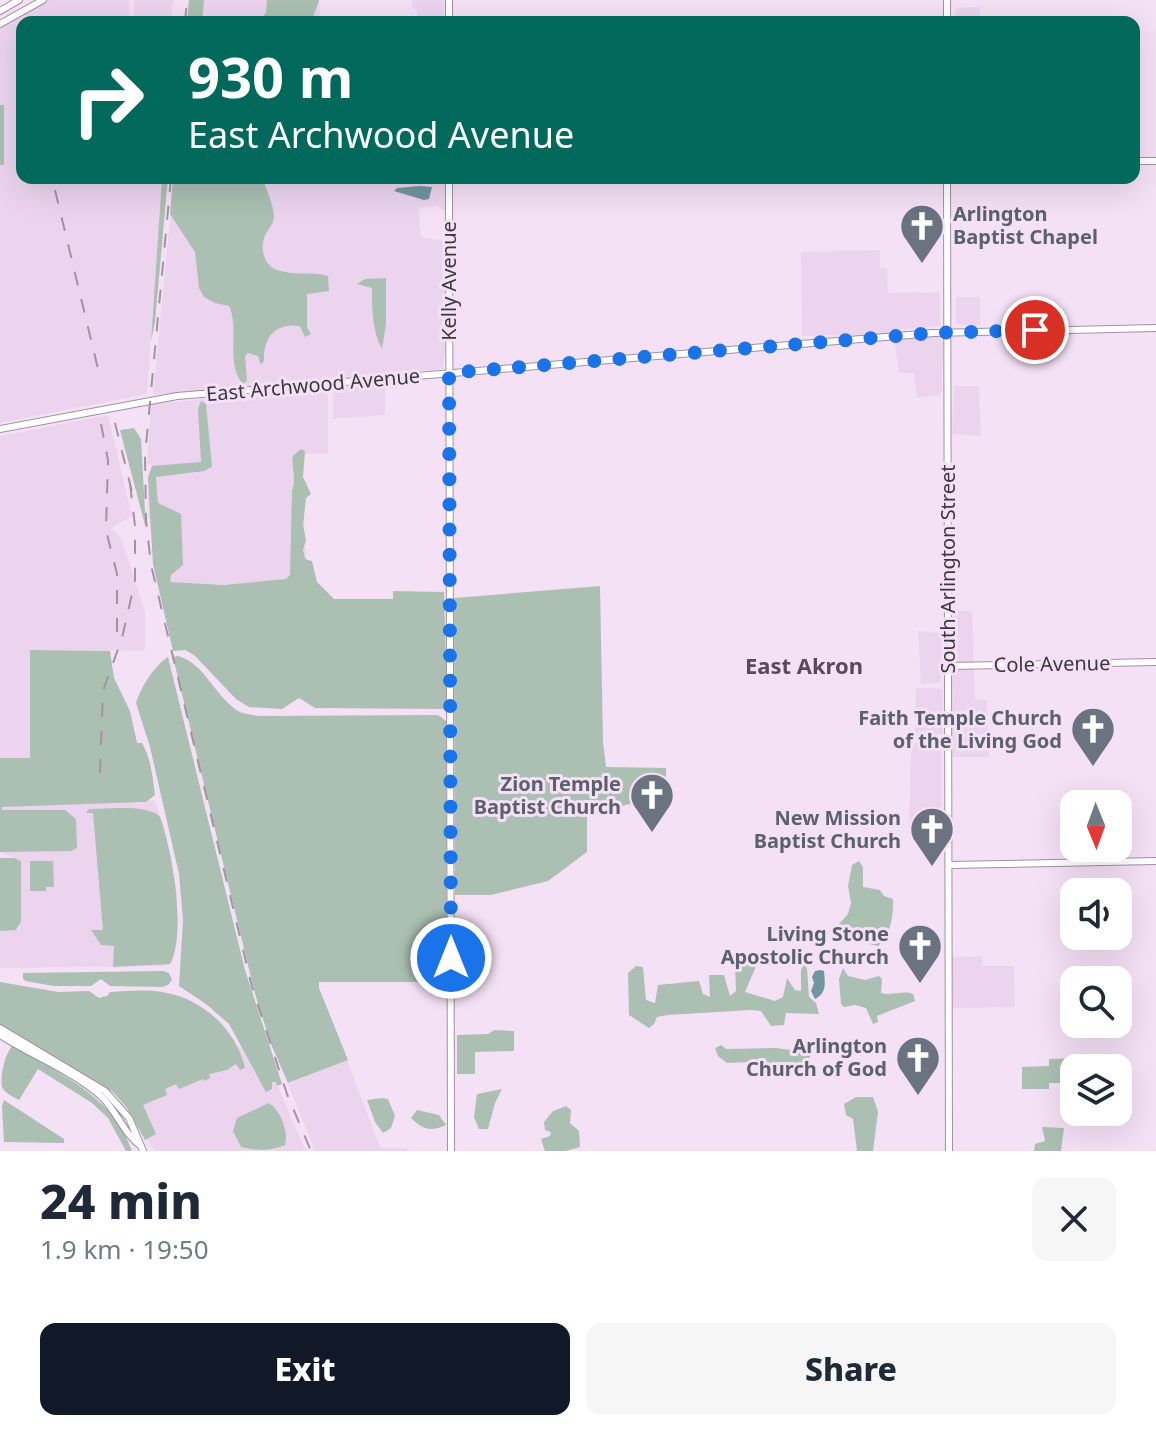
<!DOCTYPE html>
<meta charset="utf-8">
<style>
body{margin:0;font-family:"Noto Sans",sans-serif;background:#f6f6f7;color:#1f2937;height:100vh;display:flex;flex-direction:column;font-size:30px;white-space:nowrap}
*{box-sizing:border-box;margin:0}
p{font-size:26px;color:#747a83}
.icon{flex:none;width:44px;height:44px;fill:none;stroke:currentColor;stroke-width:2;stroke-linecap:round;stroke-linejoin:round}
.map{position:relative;height:1151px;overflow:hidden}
.sheet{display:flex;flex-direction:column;background:#fff;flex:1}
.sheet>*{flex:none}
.hud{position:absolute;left:16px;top:16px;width:1124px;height:168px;border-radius:16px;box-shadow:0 8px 32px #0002;background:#00695c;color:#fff;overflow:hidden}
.needle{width:52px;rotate:179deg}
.controls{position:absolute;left:1060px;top:790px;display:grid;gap:16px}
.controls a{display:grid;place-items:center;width:72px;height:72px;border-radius:16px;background:#fff;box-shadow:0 8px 32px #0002;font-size:40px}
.pin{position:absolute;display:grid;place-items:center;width:68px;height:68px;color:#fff;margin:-34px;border:4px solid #fff;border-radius:50%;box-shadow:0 2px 8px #0007}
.me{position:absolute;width:88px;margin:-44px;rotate:0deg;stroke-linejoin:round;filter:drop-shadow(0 0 6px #0008)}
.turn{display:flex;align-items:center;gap:28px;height:168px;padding:0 40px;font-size:36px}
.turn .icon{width:104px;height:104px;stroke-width:2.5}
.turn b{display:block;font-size:56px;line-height:68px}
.round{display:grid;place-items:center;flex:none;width:84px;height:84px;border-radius:16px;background:#f6f6f7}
.summary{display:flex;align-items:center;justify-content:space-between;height:136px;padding:0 40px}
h1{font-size:48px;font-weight:800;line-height:60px}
.primary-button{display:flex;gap:16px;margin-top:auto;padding:16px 40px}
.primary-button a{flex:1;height:92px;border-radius:16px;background:#111827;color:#fff;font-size:32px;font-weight:800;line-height:92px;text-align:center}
.primary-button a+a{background:#f6f6f7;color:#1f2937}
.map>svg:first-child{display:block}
</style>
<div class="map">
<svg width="1156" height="1151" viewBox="0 0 1156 1151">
<rect width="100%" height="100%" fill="#f5e1f6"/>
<!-- built -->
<path fill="#ecd4ee" d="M43 0H129V22H22V178H162L147 394 0 423V165H4V105H0V25Z
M134 0H173L171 22H134Z
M189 0H319L320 22H187Z
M412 0H444V22H417V10L412 8Z
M980 7V22H954L956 8Z
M174 178H445V211L437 206 419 208 421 237 444 241 446 343 443 369 153 395Z
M880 250V268H887L888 293 940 292V326L889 331 888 334 802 336 801 252Z
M956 297H980V326L956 324Z
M938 336 943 342 942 389 940 395 917 398 914 373H899L894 339Z
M380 383 385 387V415L333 419V391L336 387Z
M954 386H979L981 436 952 434Z
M326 388 328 391V453L300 454 308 588 186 583 156 584 148 508V477L152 466 147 464 151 404Z
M108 415 132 516 111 528 121 538 145 611V651L30 650V758H0V436Z
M948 611H972L975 699 987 700 989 757H948Z
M918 631 941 633V682L921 684Z
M916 688H940L943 691V734L915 736Z
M911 743H941V834H909Z
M154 800 164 827 176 888 177 906 172 962 165 966 0 968V931L19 929 21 922V861L1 852V806L140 803Z
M982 956 983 966H1014L1015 1007 949 1008V957Z
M257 1039 306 1151H154L133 1110 122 1099Z
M347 1060 380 1148H407V1151H315L288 1084Z"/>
<!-- green -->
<path fill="#abbfb3" d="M189 0H204L202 22H187Z
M267 0H319V1L311 22H260L266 12Z
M0 105H4V165H0Z
M162 178H168L155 322 151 341Z
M173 178H263C266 190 273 203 274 215 274 226 267 229 264 238 260 250 265 266 277 270 293 276 311 271 328 276L329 291 307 294V327L311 334 305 337 300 326C275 322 263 338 264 361L261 365 258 356 248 353 245 356 247 381 243 384C225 364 240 329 229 306L215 303 204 297 199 288 195 252 170 214Z
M386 278V324L382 349C372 331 372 308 372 288L357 284 365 279Z
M201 401 206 404 212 467 204 471 156 477 158 503 181 514 183 565 171 575 170 582 224 585 286 579 290 575 292 491C297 478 291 468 293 456L301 449 305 451 303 477 311 494 306 498 303 525 306 540 303 550 305 559 312 561 317 582 334 599H393V591L444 592 447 701 443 709 315 708 299 698 282 709 249 707 236 699 195 656 186 650 173 651 153 564 148 477 152 466 201 462 198 409Z
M134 428 141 439 146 529 120 430Z
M600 586 603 742 606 767 666 768V797L640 798V801L587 816V852L548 881 491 895H455L454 598Z
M30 650 110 651 114 678 130 711 137 743H142C151 758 153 779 155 795L146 802 2 807V810H65L76 819 77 848 71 851 0 852V758H30Z
M178 656C205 663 215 698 240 712 245 714 253 715 259 716L438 715 446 721 447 980 441 982H319V988L348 1060 288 1083 271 1044 255 994 173 657Z
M168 657 245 970 282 1084 277 1086 276 1082H272V1089L266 1092 229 1024 206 1004 179 986 183 920 179 874 150 747 136 703C141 687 155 665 168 657Z
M89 809C107 809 149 804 160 817 172 849 187 934 170 964L113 967 114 946 101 945 91 930H103L93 813H86Z
M0 858H14L21 861V922L16 930 0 931Z
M30 861H53L54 887H46V891H30Z
M859 861 863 867V887L880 890 884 896 893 899C894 915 890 936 878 946L869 944 857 927 853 929 849 942 839 939 838 925 848 914 851 903 848 886 852 865Z
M804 963 807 969 809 997 816 1003 819 1014 786 1013 784 1025 771 1026 761 1011 751 1010 668 1015 657 1017 654 1024 649 1028 629 1015 628 973 636 966 643 967 646 1000 655 1003 658 985 699 981 703 994 710 997 709 975H724L730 996 736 991 735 965 757 964 745 992 775 1001 783 997 787 978 795 990 801 991V970Z
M843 968 848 976 865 980 879 976 882 979 881 993C892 996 903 990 913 994L915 1001 877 1016 878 1022 873 1024 866 1008 855 1005 844 1007 841 1004 839 979Z
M163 971 169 973 172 980 168 985 162 987 110 986 101 979 91 986H53L26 981 23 979V973Z
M0 982 58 992 89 991 99 998 107 996 110 992C129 991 149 989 167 993 204 1000 237 1031 245 1068L240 1070 236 1064 227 1070 209 1074 210 1078 205 1081 203 1079 179 1089 176 1084 165 1089 167 1095 143 1105 156 1134 145 1140 127 1108 113 1092 0 1026Z
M494 1030 514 1031V1051L475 1052V1074H457V1035L488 1034Z
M721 1045 726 1049 776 1048 807 1052 810 1056 808 1064 801 1069 767 1072 752 1062 727 1063 718 1056 715 1048Z
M12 1046C58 1072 98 1090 128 1135L126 1137 132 1151H126L108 1118 92 1103 38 1069 19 1100C13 1097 5 1093 2 1087 0 1074 5 1055 12 1046Z
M1077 1058 1074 1083H1049V1089H1022V1067L1049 1066V1059Z
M502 1089 495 1103 488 1129H479L474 1117 477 1094Z
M856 1097H873L878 1112 873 1151H857L853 1119 846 1115 844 1104Z
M382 1098 388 1099 395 1116 391 1128 383 1133 375 1122 367 1100Z
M4 1100 64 1139V1143L4 1142 2 1107Z
M269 1103C280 1110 289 1131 285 1145 269 1151 258 1151 241 1147L233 1131 237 1118Z
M566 1106 571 1110 570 1123 579 1131 580 1147 566 1151H545L541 1139 550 1136 551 1132 545 1130 544 1122 553 1111Z
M417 1110 439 1115 446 1125C431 1132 423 1130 411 1118Z
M1042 1127 1064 1128 1061 1151H1034L1035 1144 1045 1141Z"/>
<!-- water -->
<path fill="#71969f" d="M419 186 432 187 429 199 424 200 394 191 397 188Z
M820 970 824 971C825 983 827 993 815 999L811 991 814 983 812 977 815 971Z"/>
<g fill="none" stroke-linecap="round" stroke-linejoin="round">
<!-- secondary casing -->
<g stroke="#a390a4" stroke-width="8">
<path id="secondary" d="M449 0V22
M947 0V22
M0 11 19 0
M0 24 43 0
M1134 161H1156
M449 178 451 1151
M947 178 949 1151
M0 429 177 396 933 333 1156 328
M948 666 1156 662
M949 865 1156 861
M0 1028 105 1091 129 1118 143 1151
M0 1035C33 1056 73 1071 102 1097 117 1112 124 1134 141 1146"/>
</g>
<!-- secondary -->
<use href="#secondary" stroke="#fff" stroke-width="6"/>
<!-- rail -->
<path stroke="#a293a3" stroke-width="2" stroke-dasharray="14 14" stroke-linecap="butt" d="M185 22 187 0
M171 178 145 456 146 520 151 565 252 987 287 1094 311 1151
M55 190 99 373
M115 423 132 492
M101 424 108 460 106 530 117 574V634
M100 773 103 691 122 638 135 581V526L130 484"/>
</g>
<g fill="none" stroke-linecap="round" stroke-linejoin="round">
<!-- route -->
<path stroke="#1a73e8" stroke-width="14" stroke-dasharray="0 25.2" d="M451 958 449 373 933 333 1035 330"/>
</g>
<!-- icons -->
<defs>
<g id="church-pin" transform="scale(2.3)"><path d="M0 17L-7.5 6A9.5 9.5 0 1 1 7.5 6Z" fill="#6b7280" stroke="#f5e1f6"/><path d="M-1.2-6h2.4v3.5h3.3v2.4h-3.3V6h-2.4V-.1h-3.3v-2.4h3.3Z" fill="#fff"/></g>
</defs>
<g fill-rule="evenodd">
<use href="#church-pin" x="922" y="226"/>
<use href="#church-pin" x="1093" y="729"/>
<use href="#church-pin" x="652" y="795"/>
<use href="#church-pin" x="932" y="829"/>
<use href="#church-pin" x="920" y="946"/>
<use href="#church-pin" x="918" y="1058"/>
</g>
<g text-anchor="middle" stroke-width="6" stroke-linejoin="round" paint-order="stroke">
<!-- worship labels -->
<g font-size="20" font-weight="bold" fill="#5b616d" stroke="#f5e1f6" text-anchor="end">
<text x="953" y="221" text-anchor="start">Arlington<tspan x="953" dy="23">Baptist Chapel</tspan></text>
<text x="1062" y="725">Faith Temple Church<tspan x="1062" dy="23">of the Living God</tspan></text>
<text x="621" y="791">Zion Temple<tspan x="621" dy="23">Baptist Church</tspan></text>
<text x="901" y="825">New Mission<tspan x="901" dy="23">Baptist Church</tspan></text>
<text x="889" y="941">Living Stone<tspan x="889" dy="23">Apostolic Church</tspan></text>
<text x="887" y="1053">Arlington<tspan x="887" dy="23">Church of God</tspan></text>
</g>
<!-- street labels -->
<g font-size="20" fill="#3e363f" stroke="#f5e1f6">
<text transform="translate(449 281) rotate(-90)" y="7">Kelly Avenue</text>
<text transform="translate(313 385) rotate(-5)" y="7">East Archwood Avenue</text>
<text transform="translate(948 569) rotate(-90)" y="7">South Arlington Street</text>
<text transform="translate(1052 664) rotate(-1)" y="7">Cole Avenue</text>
</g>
<!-- neighbourhood labels -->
<g font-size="22" font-weight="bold" fill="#59495b" stroke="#f5e1f6">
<text x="804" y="674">East Akron</text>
</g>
</g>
</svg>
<div class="controls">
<a><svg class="needle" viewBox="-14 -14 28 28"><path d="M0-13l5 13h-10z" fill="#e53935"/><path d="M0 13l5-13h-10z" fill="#747a83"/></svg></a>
<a><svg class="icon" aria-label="sound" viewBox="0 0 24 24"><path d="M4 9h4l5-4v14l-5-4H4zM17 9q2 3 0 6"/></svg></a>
<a><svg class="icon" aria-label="search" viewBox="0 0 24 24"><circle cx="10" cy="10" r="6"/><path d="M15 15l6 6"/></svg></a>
<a><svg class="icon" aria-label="layers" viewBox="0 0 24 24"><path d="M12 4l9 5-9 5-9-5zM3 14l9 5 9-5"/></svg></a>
</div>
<div class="pin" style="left:1035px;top:330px;background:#d93025"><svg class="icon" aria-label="arrive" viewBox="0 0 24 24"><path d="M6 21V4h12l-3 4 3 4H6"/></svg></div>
<svg class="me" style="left:451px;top:958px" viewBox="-20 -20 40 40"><circle r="17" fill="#1a73e8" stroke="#fff" stroke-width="3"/><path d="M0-11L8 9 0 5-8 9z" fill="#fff"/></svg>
<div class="hud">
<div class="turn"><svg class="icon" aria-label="right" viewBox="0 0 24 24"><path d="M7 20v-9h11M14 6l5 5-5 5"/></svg><div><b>930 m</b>East Archwood Avenue</div></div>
</div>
</div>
<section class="sheet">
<div class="summary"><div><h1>24 min</h1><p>1.9 km · 19:50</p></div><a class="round"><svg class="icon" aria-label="close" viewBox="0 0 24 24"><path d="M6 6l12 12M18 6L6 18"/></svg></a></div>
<div class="primary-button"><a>Exit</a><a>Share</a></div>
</section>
